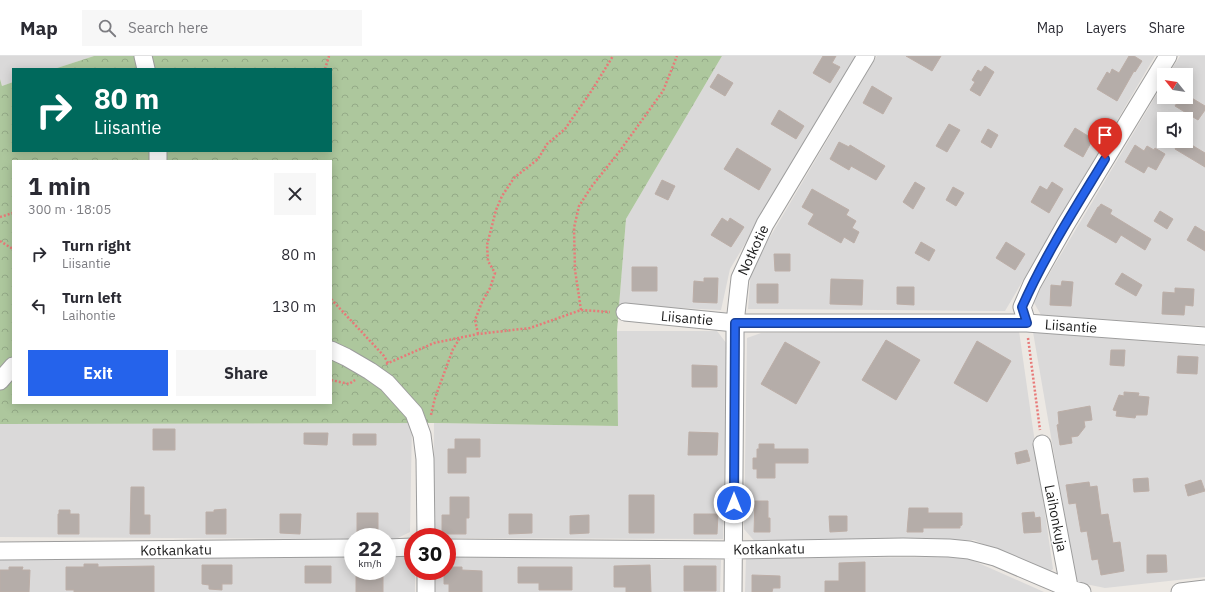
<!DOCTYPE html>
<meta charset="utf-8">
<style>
body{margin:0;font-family:"IBM Plex Sans",sans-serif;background:#f7f7f7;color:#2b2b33;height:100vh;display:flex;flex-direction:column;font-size:15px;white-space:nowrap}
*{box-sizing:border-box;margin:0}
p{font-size:13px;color:#7c7c81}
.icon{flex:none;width:22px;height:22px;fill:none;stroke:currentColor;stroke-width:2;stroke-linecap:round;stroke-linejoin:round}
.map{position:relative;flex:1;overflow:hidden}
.side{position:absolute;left:12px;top:104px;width:320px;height:244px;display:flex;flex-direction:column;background:#fff;border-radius:0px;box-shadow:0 2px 10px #0003}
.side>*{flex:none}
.guide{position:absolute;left:12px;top:12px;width:320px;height:84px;border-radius:0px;box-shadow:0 2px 10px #0003;background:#00695c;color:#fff;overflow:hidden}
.needle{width:26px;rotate:300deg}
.buttons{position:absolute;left:1157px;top:12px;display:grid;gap:8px}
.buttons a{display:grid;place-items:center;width:36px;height:36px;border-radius:0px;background:#fff;box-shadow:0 2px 10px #0003;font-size:20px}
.speed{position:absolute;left:344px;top:472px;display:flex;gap:8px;font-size:20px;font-weight:700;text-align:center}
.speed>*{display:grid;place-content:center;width:52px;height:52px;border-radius:50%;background:#fff;box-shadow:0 2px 10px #0003;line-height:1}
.speed small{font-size:10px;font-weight:400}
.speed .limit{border:6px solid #d22;background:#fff;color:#111}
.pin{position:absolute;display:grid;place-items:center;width:34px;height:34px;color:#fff;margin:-41px -17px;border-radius:50% 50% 50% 0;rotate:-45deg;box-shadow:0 0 4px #0007}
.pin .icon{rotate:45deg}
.me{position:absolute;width:44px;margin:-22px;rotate:0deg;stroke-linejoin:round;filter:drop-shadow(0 0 3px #0008)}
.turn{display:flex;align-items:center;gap:14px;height:84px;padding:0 16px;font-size:18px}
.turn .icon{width:52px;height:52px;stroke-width:2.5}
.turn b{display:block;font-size:28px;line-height:34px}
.round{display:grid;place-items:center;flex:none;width:42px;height:42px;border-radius:0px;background:#f7f7f7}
.headline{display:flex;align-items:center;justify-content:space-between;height:68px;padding:0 16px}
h1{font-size:24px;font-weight:700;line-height:30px}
.cta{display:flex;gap:8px;margin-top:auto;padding:8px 16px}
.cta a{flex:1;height:46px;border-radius:0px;background:#2563eb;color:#fff;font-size:16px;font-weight:700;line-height:46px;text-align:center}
.cta a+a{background:#f7f7f7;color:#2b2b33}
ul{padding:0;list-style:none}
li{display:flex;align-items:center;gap:12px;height:52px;padding:0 16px}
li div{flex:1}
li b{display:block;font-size:15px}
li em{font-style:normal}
header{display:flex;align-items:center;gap:24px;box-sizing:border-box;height:56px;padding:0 20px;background:#fff;border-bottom:1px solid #e1e1e2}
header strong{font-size:19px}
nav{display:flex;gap:22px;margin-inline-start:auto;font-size:14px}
.search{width:280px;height:36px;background:#f7f7f7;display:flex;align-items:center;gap:10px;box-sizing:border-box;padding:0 14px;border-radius:0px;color:#7c7c81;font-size:15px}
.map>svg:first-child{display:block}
</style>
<header>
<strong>Map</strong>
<div class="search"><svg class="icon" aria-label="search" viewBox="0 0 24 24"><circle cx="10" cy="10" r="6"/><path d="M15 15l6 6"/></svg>Search here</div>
<nav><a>Map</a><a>Layers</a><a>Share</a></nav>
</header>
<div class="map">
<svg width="1205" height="536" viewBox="0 0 1205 536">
<defs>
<pattern id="forest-crowns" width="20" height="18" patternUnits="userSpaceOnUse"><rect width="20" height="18" fill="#adc79d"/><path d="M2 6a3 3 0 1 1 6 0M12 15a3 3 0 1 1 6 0" fill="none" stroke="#94aa87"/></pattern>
</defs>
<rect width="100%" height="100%" fill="#ece8e3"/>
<!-- residential -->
<path fill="#dad9d9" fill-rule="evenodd" d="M0 0H94L54 13H13V26L2 30 0 23Z
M722 0H857L730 213 721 254 619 249 626 163Z
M877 0H1155L1005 255 748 253 751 213Z
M1180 0H1205V270L1041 259 1033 245 1164 26V41H1186V19H1168ZM1164 63H1186V85H1164Z
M617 275H717L727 288 723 483 447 482V481H440L435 477 433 464 434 367 618 370Z
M1019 275 1053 513 1047 517 974 484 757 488 744 473 747 282 761 277Z
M1033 276 1205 290V521L1105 532 1076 526Z
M412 367 410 476 396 483H387V481H353V483L0 481V368Z
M353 500V515H387V500H413V515H415V536H0V502Z
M447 501 721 504 720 536H435L436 515H447Z
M965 501 1044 536H745L746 502Z"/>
<!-- forest -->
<path fill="url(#forest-crowns)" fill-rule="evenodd" d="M94 0H722L626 163 617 275 618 370 434 367 0 368V23L2 30 13 26V95H331V13H54ZM13 105H331V347H13Z"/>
<!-- building -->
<path fill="#b5ada9" stroke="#bcaea7" d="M823 0H836L832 7 840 11 830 27 813 17Z
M906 0H941L932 15Z
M1129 0H1134L1142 5 1135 16 1134 15 1117 45 1097 33 1107 16 1110 18 1112 13 1119 17Z
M985 10 994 16 980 40 970 34 975 26 972 24 978 14 981 16Z
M718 18 733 27 725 40 710 31Z
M872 30 892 42 883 58 863 47Z
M1181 41H1190L1205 50V54L1198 64 1175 50Z
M779 54 804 70 796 83 771 68Z
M949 68 960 74 947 96 936 90Z
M1075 72 1093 83 1083 101 1064 90Z
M988 73 998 79 991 92 981 86Z
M1180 85H1185L1205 97V111L1175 93Z
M839 86 849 91 850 89 885 110 876 124 851 110 849 114 830 103Z
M1135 89 1144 95 1147 90 1154 94 1155 92 1165 98 1156 114 1148 110 1144 117 1125 106Z
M737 92 771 113 759 134 724 113Z
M662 124 675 130 668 144 655 138Z
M915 126 925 132 913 153 903 146Z
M1052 126 1063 133 1049 157 1031 146 1040 130 1047 134Z
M953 131 964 137 956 150 946 144Z
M812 133 849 154 846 159 856 165 852 172 859 176 854 187 844 181 841 187 808 168 814 158 802 151Z
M1101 148 1112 154 1110 158 1151 183 1145 194 1121 179 1116 187 1087 170 1098 151H1099Z
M1160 155 1173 163 1167 173 1154 165Z
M722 162 728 166 730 162 744 171 731 191 711 179Z
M1195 170 1205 176V195L1187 184Z
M921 186 935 194 929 205 915 197Z
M1006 186 1025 198 1015 214 996 202Z
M774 198H790V215H775Z
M632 211H657V235H632Z
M1122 217 1142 229 1136 240 1115 228Z
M704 222H718L717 247 693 246 694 225 704 226Z
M831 223 863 224 862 249 830 248Z
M1062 225 1073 226 1071 250 1050 249 1051 229 1061 230Z
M757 228H778V247H757Z
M897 231H914V249L897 248Z
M1175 232 1194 233 1193 250 1185 249 1184 259 1162 258 1163 236 1175 237Z
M886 284 920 304 896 344 862 324Z
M977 285 1011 305 987 346 954 327Z
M785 286 820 306 796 348 761 328Z
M1111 294H1125L1124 310 1110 309Z
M1178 300 1198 301 1197 318 1177 317Z
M692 309 717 310V331H692Z
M1124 336 1139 337 1138 340 1149 341 1147 359H1136L1135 362 1116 360 1117 355 1113 354 1119 339 1124 340Z
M1090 350 1092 364 1084 365 1085 371 1078 380 1071 381 1072 387 1060 389 1057 369 1059 368 1058 356Z
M153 373H175V394H153Z
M689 376 718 377 717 399H688Z
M304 377H328L327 389 304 388Z
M353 378H376V389H353Z
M455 383H480V401H466V417H448V393H455Z
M759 388H774V393H808V407H775V422H757V413H753V402H757V393H759Z
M1027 394 1030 405 1017 408 1015 397Z
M1148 422 1149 435 1134 436 1133 423Z
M1201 424 1205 435 1188 440 1185 429Z
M1089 426 1090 431 1097 430 1101 459 1108 458 1113 487 1120 486 1124 515 1101 519 1098 503 1092 504 1087 475 1081 476 1076 447 1069 448 1066 429Z
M131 431H144V459H150V478H130Z
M629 439H654V477H629Z
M450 441H469V462H466V478H442V459H450Z
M755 445H768V462H770V476H754Z
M909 452H928V457H962V469L960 470V472H923V476H907Z
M226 453V478H206V456H214V454Z
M59 454H70V458H79V478H58V458H59Z
M1034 456 1035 462 1040 461 1041 476 1024 477 1022 457Z
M357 457H378V478H357Z
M280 458H301L300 478 280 477Z
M509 458H532V477L509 478Z
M694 458H718L717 478H694Z
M589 459V477L570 478V460Z
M829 460H847V475L830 476Z
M1147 499H1166L1167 516 1147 517Z
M865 506V536H825V525H839V507Z
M84 508H98V511L154 510V536H74V534H66V511H84Z
M202 509H232V528H222V534L209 533V529L202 528Z
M650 509 651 536H626V531H614V510Z
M305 510H331V527H305Z
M684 510H716V535H684Z
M9 511H23L22 514H30L29 536H0V514H9Z
M447 511H462V514L482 515V536H449V528H444V515H447Z
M518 511H572V534H539V527H518Z
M356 515H383V536H356Z
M752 519 780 520V532H773L772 536H752Z"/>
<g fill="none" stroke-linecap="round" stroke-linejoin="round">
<!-- minor casing -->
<g stroke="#9d9d9d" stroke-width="19">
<path id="minor" d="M143 0 146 13
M158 95V105
M625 256 735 267H1027L1205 280
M1027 267 1022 251 1032 228 1066 168 1168 0
M331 294 346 301 370 315 387 327 414 357 422 379 425 403 426 481
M0 325 13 310
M1042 388 1070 536
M387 492 413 491
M447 492 734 494 903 491 949 492 969 494 995 501 1070 533 1082 536
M0 495 353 492
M426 536V515
M733 536 735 291V267L740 222 765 168 866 0
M1180 536 1205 533"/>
</g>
<!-- path -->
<path stroke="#e87978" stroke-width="2.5" stroke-dasharray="2 2" stroke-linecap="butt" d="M325 13 329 0
M0 161 13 157
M0 185 13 193
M331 243 384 300 388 307
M581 254 575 214 574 172 579 150 592 130 619 96 663 35 677 0
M478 278 475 264 482 246 490 232 495 217 488 205 487 189 496 154 502 140 514 122 538 103 547 88 565 73 592 34 613 0
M1028 282 1040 374
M386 308 434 287 478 278 530 272 581 254 610 256
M331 324 349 328 355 324
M431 359 435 342 453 293 460 282"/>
<!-- minor -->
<use href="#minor" stroke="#fff" stroke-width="17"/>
</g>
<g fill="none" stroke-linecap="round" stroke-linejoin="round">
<!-- route casing -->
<g stroke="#184099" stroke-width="10">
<path id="route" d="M734 447 735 267H1027L1022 251C1045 199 1076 151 1105 103"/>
</g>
<!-- route -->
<use href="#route" stroke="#2563eb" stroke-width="7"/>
</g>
<g text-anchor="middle" stroke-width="3" stroke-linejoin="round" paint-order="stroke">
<!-- street labels -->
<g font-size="14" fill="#1c1c1c" stroke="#fff">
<text transform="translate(753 194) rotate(-65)" y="5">Notkotie</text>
<text transform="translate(687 262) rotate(5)" y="5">Liisantie</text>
<text transform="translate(1071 270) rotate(4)" y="5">Liisantie</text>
<text transform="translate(1056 462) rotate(79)" y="5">Laihonkuja</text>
<text transform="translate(769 493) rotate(-1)" y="5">Kotkankatu</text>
<text transform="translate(176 494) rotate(-1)" y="5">Kotkankatu</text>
</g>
</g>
</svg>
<div class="buttons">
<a><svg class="needle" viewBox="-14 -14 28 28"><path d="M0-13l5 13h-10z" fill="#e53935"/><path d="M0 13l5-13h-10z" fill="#7c7c81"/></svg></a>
<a><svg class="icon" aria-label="sound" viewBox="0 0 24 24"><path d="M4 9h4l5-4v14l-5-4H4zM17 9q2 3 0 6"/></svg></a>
</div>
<div class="speed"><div>22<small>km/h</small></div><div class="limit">30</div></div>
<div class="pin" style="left:1105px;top:103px;background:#d93025"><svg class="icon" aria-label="arrive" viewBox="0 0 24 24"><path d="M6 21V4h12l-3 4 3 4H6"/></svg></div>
<svg class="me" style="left:734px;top:447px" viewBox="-20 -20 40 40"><circle r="17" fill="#2563eb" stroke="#fff" stroke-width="3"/><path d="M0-11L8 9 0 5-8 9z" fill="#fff"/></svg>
<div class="guide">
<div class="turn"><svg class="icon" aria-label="right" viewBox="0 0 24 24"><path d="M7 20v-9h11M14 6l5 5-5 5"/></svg><div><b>80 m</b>Liisantie</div></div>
</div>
<section class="side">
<div class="headline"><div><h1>1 min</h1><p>300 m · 18:05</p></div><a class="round"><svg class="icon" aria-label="close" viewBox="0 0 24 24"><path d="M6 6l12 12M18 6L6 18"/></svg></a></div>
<ul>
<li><svg class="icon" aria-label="right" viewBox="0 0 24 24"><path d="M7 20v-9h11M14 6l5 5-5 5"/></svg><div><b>Turn right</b><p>Liisantie</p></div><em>80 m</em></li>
<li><svg class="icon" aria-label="left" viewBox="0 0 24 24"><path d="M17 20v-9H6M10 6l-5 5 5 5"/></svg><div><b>Turn left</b><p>Laihontie</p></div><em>130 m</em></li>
</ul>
<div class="cta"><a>Exit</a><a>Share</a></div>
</section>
</div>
